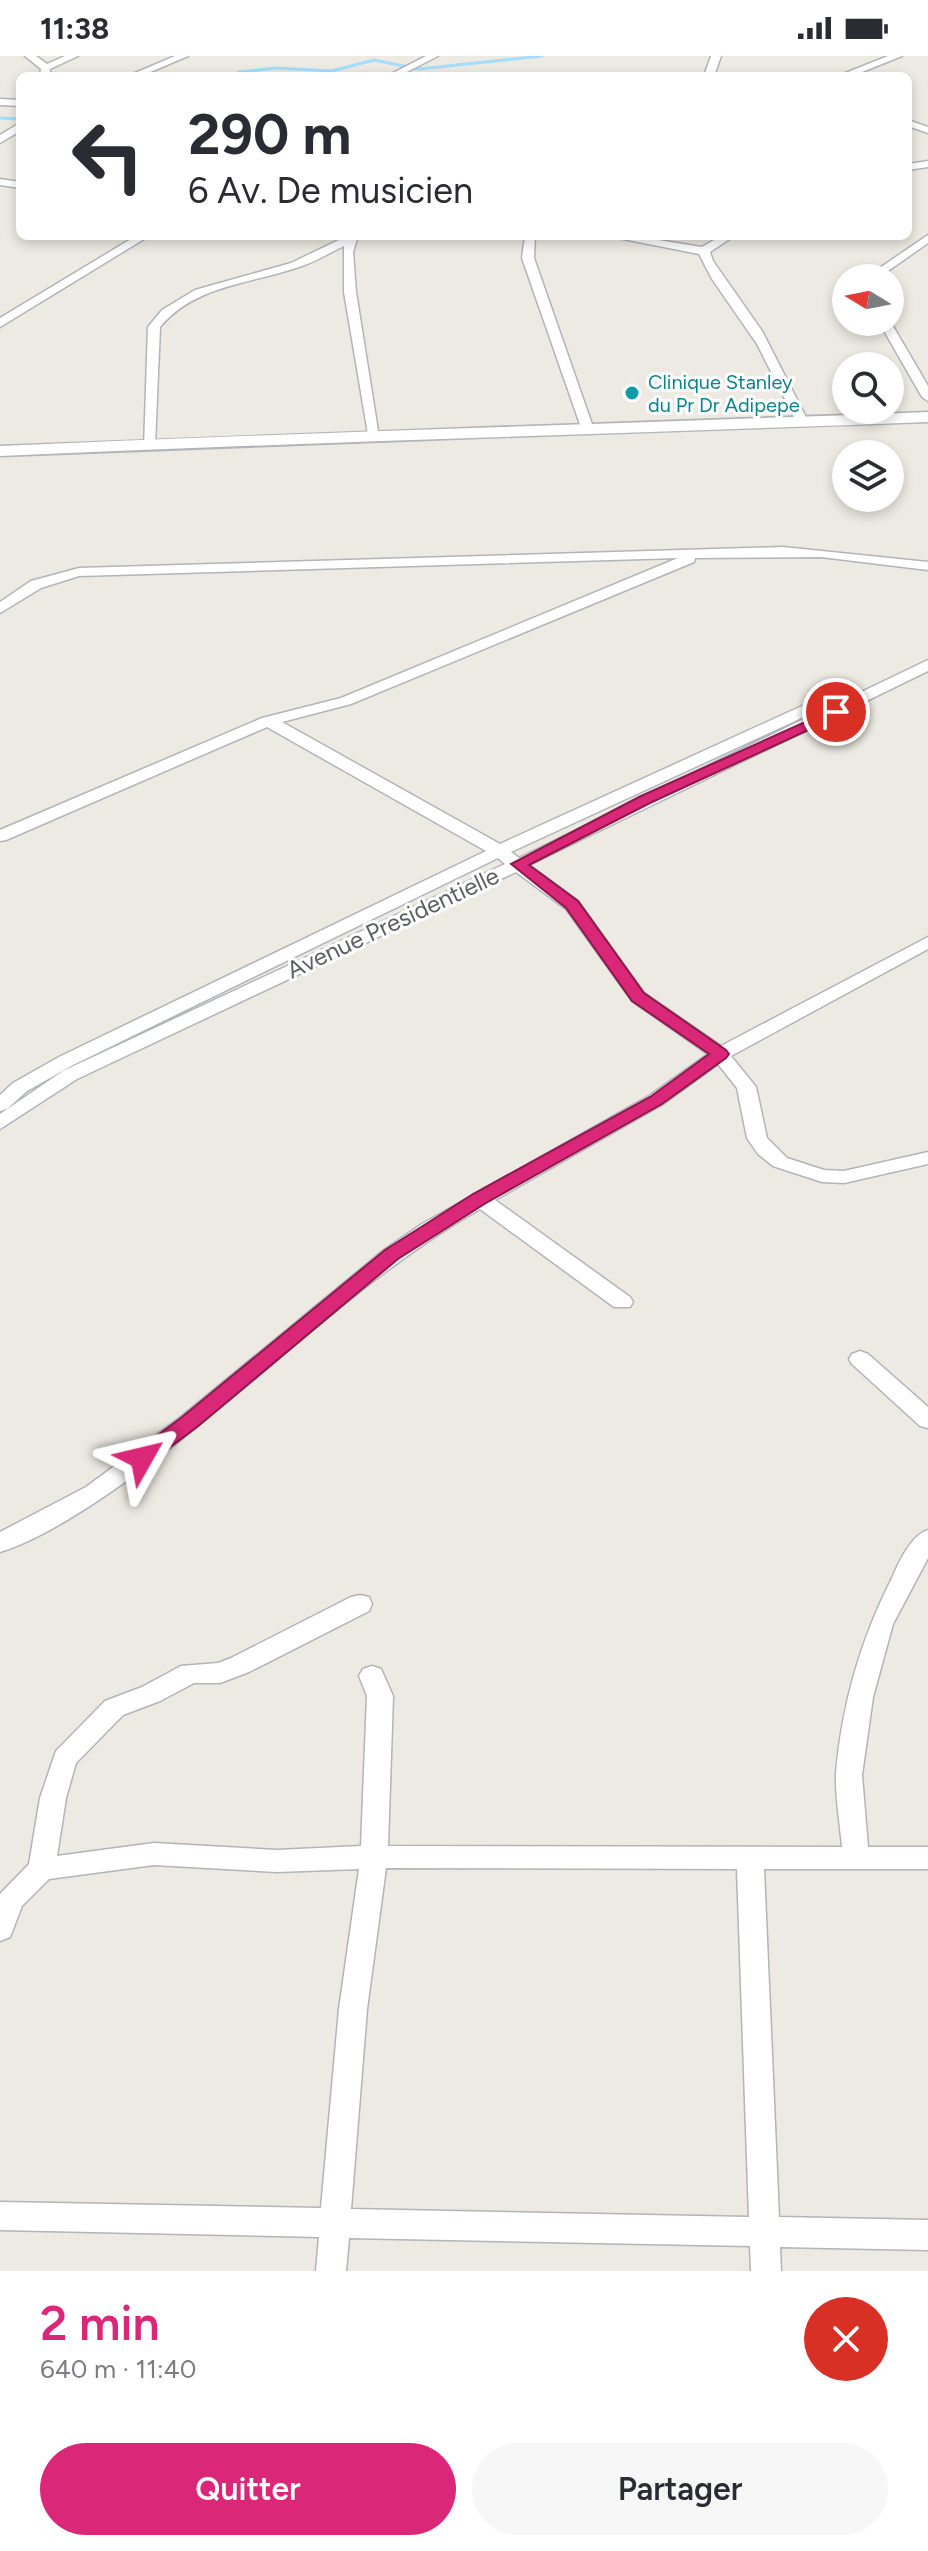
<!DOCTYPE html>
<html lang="fr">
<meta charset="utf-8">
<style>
body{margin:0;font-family:Figtree,sans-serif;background:#f7f7f7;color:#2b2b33;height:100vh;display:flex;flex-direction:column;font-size:30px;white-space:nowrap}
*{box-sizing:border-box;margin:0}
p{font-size:26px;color:#7c7c81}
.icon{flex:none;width:44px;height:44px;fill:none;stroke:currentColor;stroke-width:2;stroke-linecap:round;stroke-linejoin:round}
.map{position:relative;height:2215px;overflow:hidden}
.sheet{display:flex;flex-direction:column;background:#fff;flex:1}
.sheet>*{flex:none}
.guide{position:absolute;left:16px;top:16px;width:896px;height:168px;border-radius:12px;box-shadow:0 4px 12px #0003;background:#fff;color:#2b2b33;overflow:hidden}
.needle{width:52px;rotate:280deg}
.buttons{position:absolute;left:832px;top:208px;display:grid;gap:16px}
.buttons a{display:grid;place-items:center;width:72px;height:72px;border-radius:50%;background:#fff;box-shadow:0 4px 12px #0003;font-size:40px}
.pin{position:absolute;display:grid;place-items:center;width:68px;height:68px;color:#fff;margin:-34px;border:4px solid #fff;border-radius:50%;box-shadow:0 2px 8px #0007}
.me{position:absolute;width:88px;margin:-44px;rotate:53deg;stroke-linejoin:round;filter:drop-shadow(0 0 6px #0008)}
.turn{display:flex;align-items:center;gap:28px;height:168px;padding:0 40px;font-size:36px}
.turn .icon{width:104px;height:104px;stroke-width:2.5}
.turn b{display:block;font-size:56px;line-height:68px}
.round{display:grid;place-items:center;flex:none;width:84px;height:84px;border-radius:42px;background:#f7f7f7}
.summary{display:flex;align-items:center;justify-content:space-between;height:136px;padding:0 40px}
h1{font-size:48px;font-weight:600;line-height:60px;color:#db2777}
.primary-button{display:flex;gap:16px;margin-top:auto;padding:16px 40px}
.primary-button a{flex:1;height:92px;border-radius:48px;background:#db2777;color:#fff;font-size:32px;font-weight:600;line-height:92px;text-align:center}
.primary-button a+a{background:#f7f7f7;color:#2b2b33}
.status{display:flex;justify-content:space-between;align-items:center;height:56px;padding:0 40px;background:#fff;direction:ltr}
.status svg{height:22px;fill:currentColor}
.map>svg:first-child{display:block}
</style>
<div class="status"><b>11:38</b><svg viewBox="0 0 49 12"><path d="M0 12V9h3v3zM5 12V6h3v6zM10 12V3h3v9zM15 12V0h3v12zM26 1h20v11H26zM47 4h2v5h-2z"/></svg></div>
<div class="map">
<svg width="928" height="2215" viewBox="0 0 928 2215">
<rect width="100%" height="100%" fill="#edeae3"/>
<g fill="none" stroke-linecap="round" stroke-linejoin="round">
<!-- stream -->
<path stroke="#a4ddfd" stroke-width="3" d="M232 20 239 16 276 12 332 15 374 4 419 13 542 0
M0 62 20 63"/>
<!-- minor casing -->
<g stroke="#b1b4b8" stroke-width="3">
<path id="minor" d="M25 0H36L47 8 65 0H78L50 13V20H40L41 13Z
M175 0H188L141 20H128Z
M426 0H438L399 20H387Z
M711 0H721L714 20H704Z
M888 0H902L852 20H838Z
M0 43 20 44V50L0 49Z
M908 64 928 71V77L908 70Z
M20 67V75L0 87V79Z
M928 105V111L908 114V108Z
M0 123 20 126V132L0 129Z
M928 179V187L878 222H865Z
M136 180H149L0 271V262Z
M347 180H358L353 196 356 236 379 381 368 378 344 236V190C329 197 315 206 299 211 250 228 195 229 160 271L155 389 144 392 148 271 162 254 195 234 291 207Z
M525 180H535L534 202 594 374 593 377 582 374 522 202Z
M608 180H633L702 191 721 180H734L710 196 713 205 762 275 809 367 808 370 797 367 757 288 712 223 699 198Z
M890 265 928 330V345L922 341 879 266Z
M783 491 928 506V514L821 501 695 502 694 506 351 648 282 666 500 788 802 650 830 651 928 604V615L529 809 578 845 644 937 721 990 928 881V893L731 1000 756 1031 767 1082 787 1102 824 1114 844 1115 928 1096V1108L844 1127 822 1126 773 1110 758 1098 747 1082 737 1032 718 1008 663 1048 495 1144 630 1241 633 1246 630 1251H614L480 1153C358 1223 259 1326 147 1410 108 1439 46 1482 0 1496V1476L86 1431 182 1360 384 1194 422 1168 649 1040 708 998 632 945 566 853 516 816 77 1023 0 1073V1058L63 1015 505 808 498 802 73 1009 27 1035 7 1053 0 1055V1039L13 1027 59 1001 486 795 267 671 6 784 0 785V774L262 662 341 642 678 502 79 520 41 532 0 557V546L31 525 79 512ZM810 658H814L519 802 511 796Z
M860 1295 868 1298 928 1351V1372L920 1370 852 1308 849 1303 852 1298Z
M928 1474V1502L893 1568 873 1641 862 1719 868 1791H928V1813H764L779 2161 928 2164V2194L780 2191 781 2215H751L750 2190 349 2182 346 2215H316L319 2181 0 2174V2146L321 2152 339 1953 359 1813 277 1816 154 1809 49 1823 22 1850 10 1881 0 1885V1838L29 1808 40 1742 56 1695 105 1645 142 1631 181 1610 218 1607 231 1602 351 1541 360 1539 369 1541 372 1548 369 1555 249 1616 220 1627H194L160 1645 123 1659 76 1707 66 1742 57 1800 154 1787 277 1794 361 1790 367 1640 359 1620 363 1613 372 1610 381 1613 393 1640 388 1790 842 1791C840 1767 835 1740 836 1717 842 1648 861 1583 892 1522 899 1506 911 1479 928 1474ZM386 1812 737 1813 749 2161 351 2153 367 1953Z"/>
</g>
<!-- tertiary casing -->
<g stroke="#b1b4b8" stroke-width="3">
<path id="tertiary" d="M928 356V366C619 378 309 386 0 400V390C309 376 619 368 928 356Z"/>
</g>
<!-- minor -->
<use href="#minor" fill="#fff" fill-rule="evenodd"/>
<!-- tertiary -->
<use href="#tertiary" fill="#fff" fill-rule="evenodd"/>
</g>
<!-- route -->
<path fill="#db2777" stroke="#8e194d" stroke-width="2" d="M836 652 843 656 841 659 650 747 529 809 578 845 644 937 726 994 729 998 726 1002 662 1048 486 1147 398 1203 197 1371 149 1407H134L131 1402 134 1397 182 1361 385 1194 473 1138 650 1041 709 998 632 945 566 852 511 808 639 741Z"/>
<!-- markers -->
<circle fill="#0f9aa8" stroke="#fff" stroke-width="3" cx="632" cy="337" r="8"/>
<g text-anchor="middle" stroke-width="6" stroke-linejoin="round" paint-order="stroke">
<!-- far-culture labels -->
<g font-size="20" fill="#0d838f" stroke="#fff" text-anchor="start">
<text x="648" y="333">Clinique Stanley<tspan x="648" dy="23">du Pr Dr Adipepe</tspan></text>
</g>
<!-- street labels -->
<g font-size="24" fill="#5b5f63" stroke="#fff">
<text transform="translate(393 867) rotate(-25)" y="8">Avenue Presidentielle</text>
</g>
</g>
</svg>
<div class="buttons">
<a><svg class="needle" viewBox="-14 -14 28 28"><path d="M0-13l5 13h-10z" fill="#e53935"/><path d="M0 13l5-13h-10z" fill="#7c7c81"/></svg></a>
<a><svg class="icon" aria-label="search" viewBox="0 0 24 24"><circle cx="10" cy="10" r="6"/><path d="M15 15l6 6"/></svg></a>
<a><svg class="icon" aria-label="layers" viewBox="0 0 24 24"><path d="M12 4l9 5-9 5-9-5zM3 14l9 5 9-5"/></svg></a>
</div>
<div class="pin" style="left:836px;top:656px;background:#d93025"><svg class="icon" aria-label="arrive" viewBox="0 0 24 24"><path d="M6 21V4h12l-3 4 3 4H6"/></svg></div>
<svg class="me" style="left:142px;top:1402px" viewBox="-20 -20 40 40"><path d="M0-17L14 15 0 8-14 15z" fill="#db2777" stroke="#fff" stroke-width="4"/></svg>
<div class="guide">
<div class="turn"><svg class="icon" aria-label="left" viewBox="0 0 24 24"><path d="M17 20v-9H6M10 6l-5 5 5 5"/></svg><div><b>290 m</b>6 Av. De musicien</div></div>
</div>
</div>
<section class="sheet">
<div class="summary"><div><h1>2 min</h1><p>640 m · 11:40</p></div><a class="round" style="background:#d93025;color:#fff"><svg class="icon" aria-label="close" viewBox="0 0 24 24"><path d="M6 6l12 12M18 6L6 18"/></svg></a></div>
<div class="primary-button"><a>Quitter</a><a>Partager</a></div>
</section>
